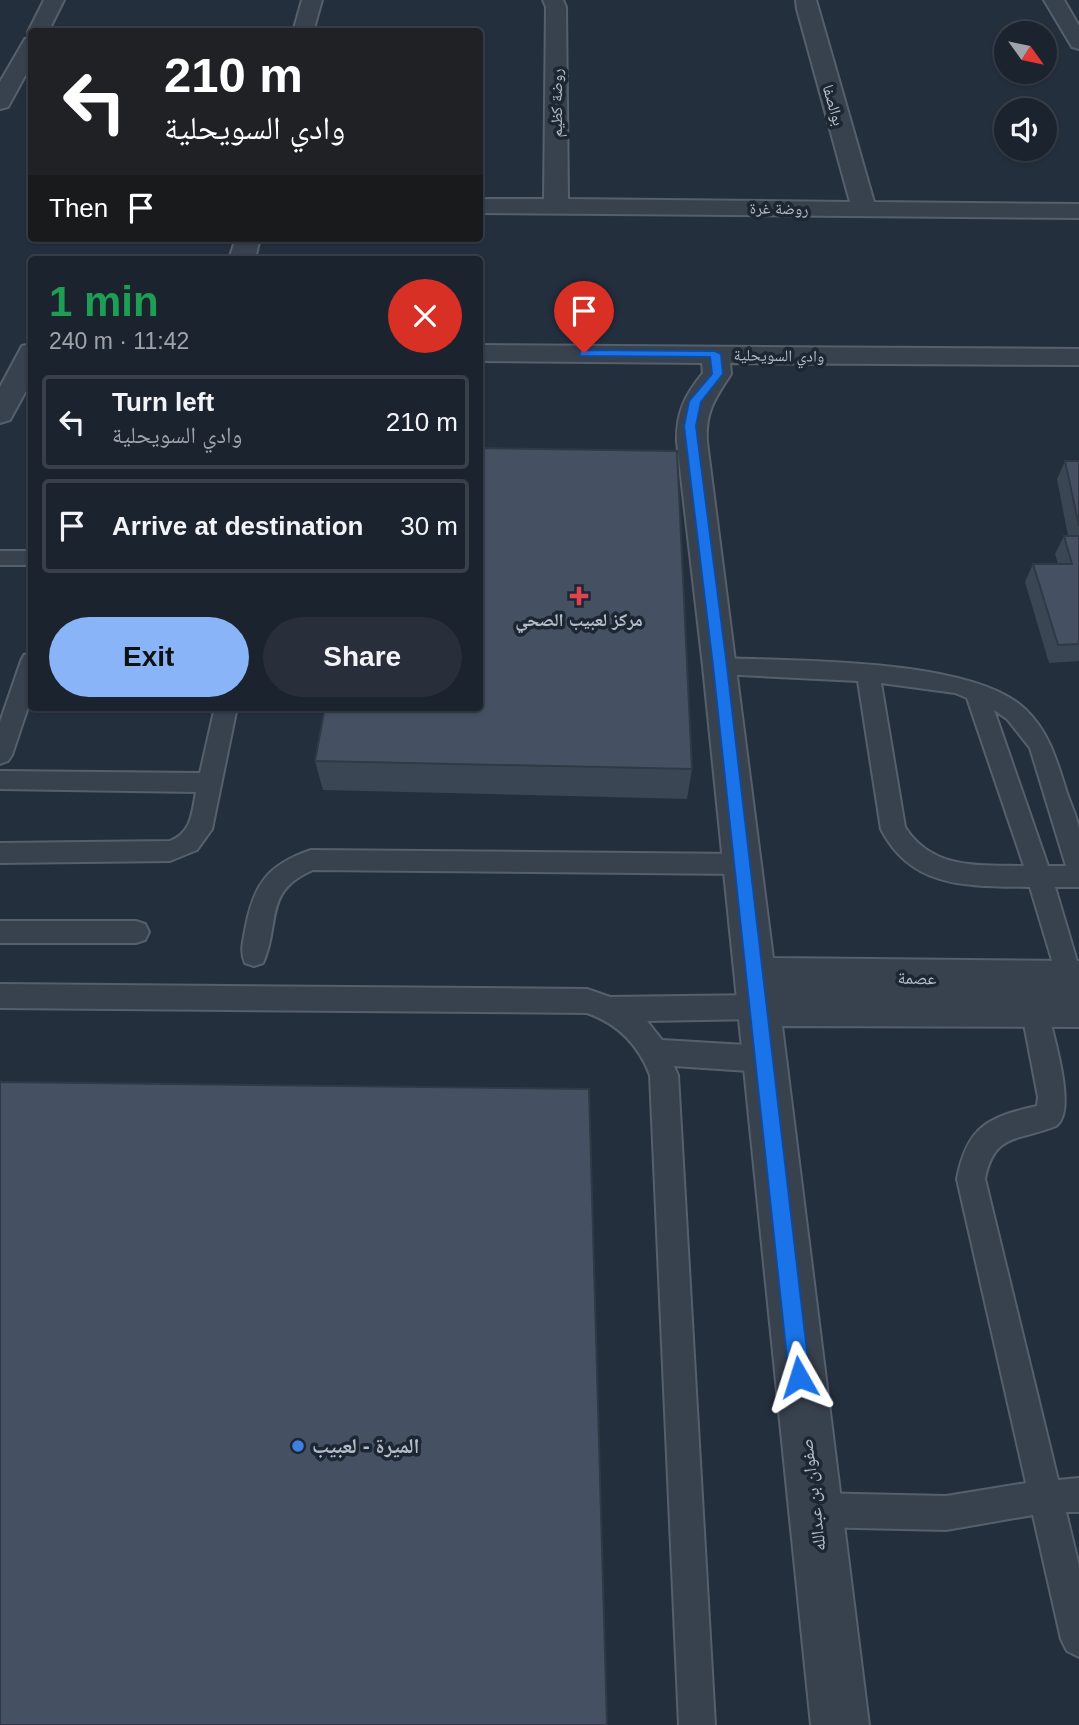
<!DOCTYPE html>
<meta charset="utf-8">
<style>
body{margin:0;font-family:Arial,"Noto Naskh Arabic",sans-serif;background:#282f3a;color:#f1f3f6;height:100vh;display:flex;flex-direction:column;font-size:26px;white-space:nowrap}
*{box-sizing:border-box;margin:0}
p{font-size:23px;color:#a0a4aa}
.icon{flex:none;width:38px;height:38px;fill:none;stroke:currentColor;stroke-width:2;stroke-linecap:round;stroke-linejoin:round}
.map{position:relative;flex:1;overflow:hidden}
.sheet{position:absolute;left:28px;top:256px;width:455px;height:455px;display:flex;flex-direction:column;background:#1b232e;border-radius:7px;box-shadow:0 2px 5px #0004,0 0 0 2px #39404a}
.sheet>*{flex:none}
.top-card{position:absolute;left:28px;top:28px;width:455px;height:214px;border-radius:7px;box-shadow:0 2px 5px #0004,0 0 0 2px #39404a;background:#202124;color:#fff;overflow:hidden}
.needle{width:46px;rotate:123deg}
.tools{position:absolute;left:994px;top:21px;display:grid;gap:14px}
.tools a{display:grid;place-items:center;width:63px;height:63px;border-radius:50%;background:#1b232e;box-shadow:0 2px 5px #0004,0 0 0 2px #39404a;font-size:35px}
.pin{position:absolute;display:grid;place-items:center;width:60px;height:60px;color:#fff;margin:-72px -30px;border-radius:50% 50% 50% 0;rotate:-45deg;box-shadow:0 0 7px #0007}
.pin .icon{rotate:45deg}
.me{position:absolute;width:77px;margin:-38px;rotate:354deg;stroke-linejoin:round;filter:drop-shadow(0 0 5px #0008)}
.turn{display:flex;align-items:center;gap:24px;height:147px;padding:0 21px;font-size:32px}
.turn .icon{width:91px;height:91px;stroke-width:2.5}
.turn b{display:block;font-size:49px;line-height:60px}
.then{display:flex;align-items:center;height:66px;padding:0 21px;background:#0003;gap:14px;font-size:26px}
.round{display:grid;place-items:center;flex:none;width:74px;height:74px;border-radius:37px;background:#282f3a}
.headline{display:flex;align-items:center;justify-content:space-between;height:119px;padding:0 21px}
h1{font-size:42px;font-weight:700;line-height:52px;color:#1e9e55}
.button{display:flex;gap:14px;margin-top:auto;padding:14px 21px}
.button a{flex:1;height:80px;border-radius:42px;background:#8ab4f8;color:#111;font-size:28px;font-weight:700;line-height:80px;text-align:center}
.button a+a{background:#282f3a;color:#f1f3f6}
ul{padding:0;list-style:none}
li{display:flex;align-items:center;gap:21px;height:94px;margin:0 14px 10px;padding:0 7px;border:4px solid #39404a;border-radius:7px}
li div{flex:1}
li b{display:block;font-size:26px}
li em{font-style:normal}
.map>svg:first-child{display:block}
</style>
<div class="map">
<svg width="1079" height="1725" viewBox="0 0 1079 1725">
<rect width="100%" height="100%" fill="#242f3e"/>
<g fill="none" stroke-linecap="round" stroke-linejoin="round">
<!-- service casing -->
<g stroke="#565f6c" stroke-width="4">
<path id="service" d="M0 551H32V565H0Z
M32 653V695L12 755 8 761 0 764V722L21 661 24 655Z
M720 658C795 661 972 658 1025 709 1050 733 1057 762 1067 793 1071 805 1077 817 1079 829 1079 847 1079 869 1079 887H1055L1079 968 1078 987 1069 991 1060 987 1030 887C971 886 912 890 881 829L858 681 720 674 712 672 709 666 712 660ZM881 683 955 693 967 698 1024 866C979 865 932 870 905 827ZM994 710 1007 719 1030 748 1066 866H1048Z
M215 707H237L212 829 197 850 170 861 0 863V843L170 841C192 832 192 813 196 792L0 789V771L200 773Z
M311 850 741 854 750 857 753 864 750 871 741 874 313 870C262 892 281 924 263 963L254 966 245 963C240 952 243 942 245 931 253 885 267 865 311 850Z
M0 921H136L145 924 149 932 145 940 136 943H0Z
M0 984 587 989 610 997 757 995 766 998 770 1007 766 1016 757 1019 647 1021 662 1040 763 1046 773 1050 777 1059 773 1068 763 1072 674 1066 678 1075 715 1725H679L650 1075C638 1044 618 1024 587 1013L0 1008Z
M1034 996 1043 999 1047 1008C1052 1032 1078 1111 1056 1126 1020 1141 994 1132 985 1179L1058 1480 1079 1478V1512H1066L1079 1566V1657L1067 1651 1061 1639 1033 1515 946 1530 814 1527 802 1522 797 1510 802 1498 814 1493 946 1496 1026 1483 957 1179C967 1126 988 1117 1037 1106L1038 1097 1021 1008 1025 999Z"/>
</g>
<!-- minor casing -->
<g stroke="#565f6c" stroke-width="4">
<path id="minor" d="M44 0H64L48 32H32L31 36 28 32Z
M302 0H322L313 32H293Z
M543 0H563L566 7 568 199 850 202 797 9 796 0H816L874 202 1079 204V218L480 213V199H544L546 7Z
M1044 0H1064L1079 26V49L1072 47Z
M32 37V63L8 107 0 109V82L25 39Z
M236 238H260L255 259H229Z
M32 344V380L10 420 0 423V387L22 346Z
M480 345 1079 349V365L730 363 731 374C715 398 705 412 707 442L773 958 1079 961V1027L782 1026 869 1725H811L703 666 677 442C676 413 685 395 703 373L702 363 480 361Z"/>
</g>
<!-- service -->
<use href="#service" fill="#38414e" fill-rule="evenodd"/>
<!-- minor -->
<use href="#minor" fill="#38414e" fill-rule="evenodd"/>
</g>
<!-- wall -->
<path fill="#3b4654" d="M1065 461H1079V661L1049 663 1025 582 1033 564H1058L1055 554 1064 536H1068L1057 479Z
M315 761 692 769 687 799 323 790Z"/>
<!-- building -->
<path fill="#455162" stroke="#303945" stroke-width="2" d="M480 448 677 451 692 769 315 761 325 707H480Z
M1065 461H1079V526Z
M1064 536H1079V644L1058 645 1033 564H1072Z
M0 1082 589 1089 607 1725H0Z"/>
<!-- route -->
<path fill="#1a73e8" stroke="#114b97" stroke-width="2" d="M584 350 715 351 721 354 723 374 701 402 696 426 727 666 810 1377 806 1385 799 1388 792 1385 789 1377 713 666 684 426 689 401 712 374 710 357 580 356V351Z"/>
<!-- markers -->
<path fill="#e0444e" stroke="#1d2633" stroke-width="2.5" d="M575.5 585.5h7v7h7v7h-7v7h-7v-7h-7v-7h7z"/>
<circle fill="#3f7fe0" stroke="#1d2633" stroke-width="2.5" cx="298" cy="1446" r="7"/>
<g text-anchor="middle" stroke-width="7" stroke-linejoin="round" paint-order="stroke">
<!-- far-street labels -->
<g font-size="16" fill="#b4bcc9" stroke="#1d2633">
<text transform="translate(556 103) rotate(-90)" y="6">روضة كظيم</text>
<text transform="translate(834 105) rotate(74)" y="6">بوالصفا</text>
<text transform="translate(779 208) rotate(1)" y="6">روضة غرة</text>
<text transform="translate(779 355) rotate(1)" y="6">وادي السويحلية</text>
</g>
<!-- poi labels -->
<g font-size="18" font-weight="bold" fill="#b4bcc9" stroke="#1d2633">
<text x="579" y="626">مركز لعبيب الصحي</text>
</g>
<!-- street labels -->
<g font-size="18" fill="#b4bcc9" stroke="#1d2633">
<text transform="translate(917 978) rotate(1)" y="6">عصمة</text>
<text transform="translate(813 1495) rotate(-97)" y="6">صفوان بن عبدالله</text>
</g>
<!-- near-poi labels -->
<g font-size="21" font-weight="bold" fill="#b4bcc9" stroke="#1d2633" text-anchor="start">
<text x="312" y="1453">الميرة - لعبيب</text>
</g>
</g>
</svg>
<div class="tools">
<a><svg class="needle" viewBox="-14 -14 28 28"><path d="M0-13l5 13h-10z" fill="#e53935"/><path d="M0 13l5-13h-10z" fill="#a0a4aa"/></svg></a>
<a><svg class="icon" aria-label="sound" viewBox="0 0 24 24"><path d="M4 9h4l5-4v14l-5-4H4zM17 9q2 3 0 6"/></svg></a>
</div>
<div class="pin" style="left:584px;top:353px;background:#d93025"><svg class="icon" aria-label="arrive" viewBox="0 0 24 24"><path d="M6 21V4h12l-3 4 3 4H6"/></svg></div>
<svg class="me" style="left:799px;top:1377px" viewBox="-20 -20 40 40"><path d="M0-17L14 15 0 8-14 15z" fill="#1a73e8" stroke="#fff" stroke-width="4"/></svg>
<div class="top-card">
<div class="turn"><svg class="icon" aria-label="left" viewBox="0 0 24 24"><path d="M17 20v-9H6M10 6l-5 5 5 5"/></svg><div><b>210 m</b>وادي السويحلية</div></div>
<div class="then">Then<svg class="icon" aria-label="arrive" viewBox="0 0 24 24"><path d="M6 21V4h12l-3 4 3 4H6"/></svg></div>
</div>
<section class="sheet">
<div class="headline"><div><h1>1 min</h1><p>240 m · 11:42</p></div><a class="round" style="background:#d93025;color:#fff"><svg class="icon" aria-label="close" viewBox="0 0 24 24"><path d="M6 6l12 12M18 6L6 18"/></svg></a></div>
<ul>
<li><svg class="icon" aria-label="left" viewBox="0 0 24 24"><path d="M17 20v-9H6M10 6l-5 5 5 5"/></svg><div><b>Turn left</b><p>وادي السويحلية</p></div><em>210 m</em></li>
<li><svg class="icon" aria-label="arrive" viewBox="0 0 24 24"><path d="M6 21V4h12l-3 4 3 4H6"/></svg><div><b>Arrive at destination</b></div><em>30 m</em></li>
</ul>
<div class="button"><a>Exit</a><a>Share</a></div>
</section>
</div>
